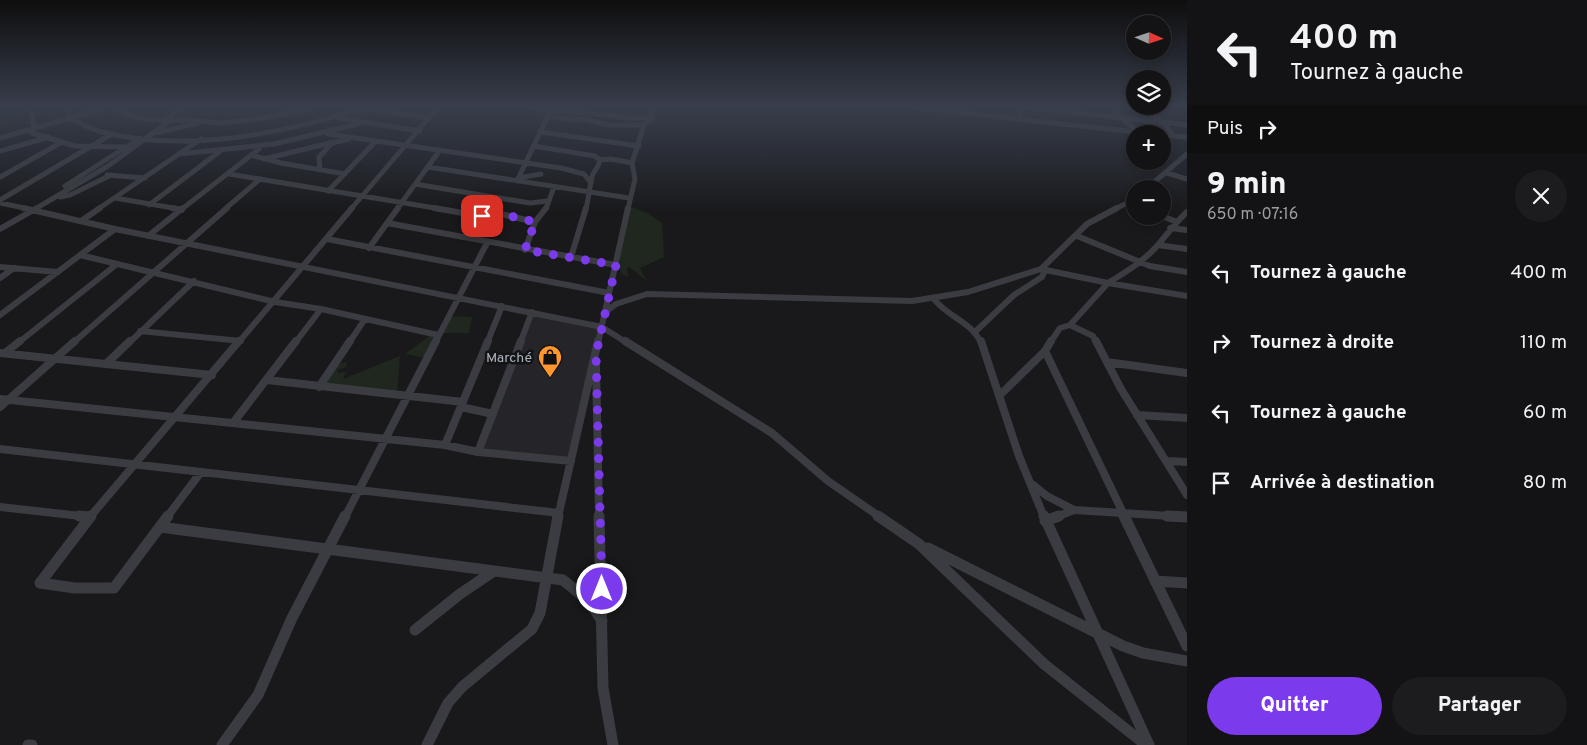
<!DOCTYPE html>
<html lang="fr">
<meta charset="utf-8">
<style>
body{margin:0;font-family:Overpass,sans-serif;background:#1c1c1e;color:#f1f3f6;height:100vh;display:flex;flex-direction:column;font-size:19px;white-space:nowrap}
*{box-sizing:border-box;margin:0}
p{font-size:16px;color:#9d9ea0}
.icon{flex:none;width:28px;height:28px;fill:none;stroke:currentColor;stroke-width:2;stroke-linecap:round;stroke-linejoin:round}
.map{position:relative;flex:1;overflow:hidden}
.drawer{display:flex;flex-direction:column;background:#131315;width:400px}
.drawer>*{flex:none}
.banner{background:#131315;color:#f1f3f6;overflow:hidden}
.needle{width:32px;rotate:93deg}
.tools{position:absolute;left:1126px;top:15px;display:grid;gap:10px}
.tools a{display:grid;place-items:center;width:45px;height:45px;border-radius:50%;background:#131315;box-shadow:0 2px 8px #0003,0 0 0 1px #323234;font-size:25px}
.pin{position:absolute;display:grid;place-items:center;width:42px;height:42px;color:#fff;margin:-21px;border-radius:10px;box-shadow:0 2px 8px #0006}
.me{position:absolute;width:55px;margin:-28px;rotate:0deg;stroke-linejoin:round;filter:drop-shadow(0 0 4px #0008)}
.turn{display:flex;align-items:center;gap:18px;height:105px;padding:0 20px;font-size:22px}
.turn .icon{width:65px;height:65px;stroke-width:2.5}
.turn b{display:block;font-size:35px;line-height:42px}
.then{display:flex;align-items:center;height:48px;padding:0 20px;background:#0003;gap:10px;font-size:19px}
.round{display:grid;place-items:center;flex:none;width:52px;height:52px;border-radius:26px;background:#1c1c1e}
.summary{display:flex;align-items:center;justify-content:space-between;height:85px;padding:0 20px}
h1{font-size:30px;font-weight:800;line-height:38px}
.primary-button{display:flex;gap:10px;margin-top:auto;padding:10px 20px}
.primary-button a{flex:1;height:58px;border-radius:30px;background:#7c3aed;color:#fff;font-size:20px;font-weight:800;line-height:58px;text-align:center}
.primary-button a+a{background:#1c1c1e;color:#f1f3f6}
ul{padding:0;list-style:none}
li{display:flex;align-items:center;gap:15px;height:70px;padding:0 20px}
li div{flex:1}
li b{display:block;font-size:19px}
li em{font-style:normal}
main{display:flex;flex:1;min-height:0}
.map>svg:first-child{display:block}
</style>
<main>
<div class="map">
<svg width="1187" height="745" viewBox="0 0 1187 745">
<rect width="100%" height="100%" fill="#19191c"/>
<!-- built -->
<path fill="#252529" d="M530 312 602 327 572 458 479 449Z"/>
<!-- green -->
<path fill="#1f271e" d="M0 111H25L0 129Z
M630 207 646 212 662 223 664 257 640 268 646 280 629 267 627 268 628 277 622 274 618 266Z
M449 316 472 317 469 333H441Z
M432 334 438 335 427 358 405 354Z
M400 356 397 396 319 387 333 365 347 362 346 367 337 370 338 373 346 372 343 379Z"/>
<g fill="none" stroke-linecap="round" stroke-linejoin="round">
<!-- minor-far3 -->
<path stroke="#3a3c41" stroke-width="5" d="M31 107 34 128 32 133 75 146 125 147
M68 107 70 118C79 122 88 128 98 131 181 154 285 134 365 107
M113 107C136 121 157 121 183 120 196 120 209 123 221 123 254 121 284 114 316 107
M529 107 630 118H652
M912 107 1153 134
M1015 107 1022 119
M1023 107 1187 125
M1109 107 1138 132
M1143 107 1164 124 1174 136
M363 108 430 118
M549 116 574 120 589 119
M338 118 420 131
M586 120 610 125H644
M163 122 181 107
M541 132 639 146
M156 133 198 123
M328 134 561 168 584 174 591 183
M1162 135 1187 137
M0 138 108 107
M534 146 595 156 600 160 611 159 632 163
M0 151 49 137
M179 154 274 144 366 122
M251 155 281 163 345 174
M264 159 334 142
M428 167 629 198
M320 170 319 157 332 143 349 139
M1167 173 1187 179
M229 174 441 209
M107 175 145 178
M0 177 62 142
M518 178 541 174
M517 181 552 107
M415 184 530 203 547 201
M65 186 140 138
M1146 189 1187 154
M328 191 376 141
M60 197 70 195 111 175
M115 198 179 209
M0 200 112 134
M0 203 29 209
M149 205 219 152
M35 209 108 166 168 122
M98 209 201 139
M182 209 259 149
M225 209 260 179
M351 209 438 107
M397 209 440 150
M494 209 501 198
M546 209 554 187
M586 209C588 202 591 177 593 174 596 168 599 167 600 160
M628 209 635 179 632 163 644 125 652 118 650 107
M1115 209 1129 202 1135 195"/>
<!-- minor-far2 -->
<path stroke="#3a3c41" stroke-width="6" d="M23 208 115 229 602 327 627 343
M172 208 182 210
M434 208 480 216 493 212 495 208
M493 212 535 222
M1162 216 1177 222
M81 221 100 208
M387 223 616 265
M1170 228 1187 230
M0 229 37 208
M148 236 183 208
M1077 236 1150 266 1187 272
M327 239 609 293
M1158 245 1187 249
M369 248 398 208
M525 250 535 222 546 208
M80 255 275 302 321 309 438 335
M571 257 586 208
M0 267 58 272
M1041 269 1108 283C1126 272 1144 261 1158 245 1168 233 1176 222 1187 212
M0 278 14 268
M933 298C947 317 971 321 981 343
M605 312 616 304 647 294 912 301 968 292 1041 269 1087 224 1117 208
M0 315 115 229
M1070 325 1108 283 1187 296
M140 331 241 341
M976 331 1014 295 1042 277 1045 270
M18 343 117 264
M73 343 227 208
M129 343 194 281
M238 343 352 208
M295 343 321 309
M349 343 365 319
M435 343 487 243
M487 343 502 306
M520 343 532 312
M598 343 628 208
M1050 343 1060 328 1070 325 1093 336 1096 343"/>
<!-- minor-far1 -->
<path stroke="#3a3c41" stroke-width="8" d="M625 341 772 433 828 481 880 517
M981 341 1019 456 1044 517
M1051 341 1045 351 1125 517
M1096 341 1121 389 1187 495
M0 353 212 375
M5 353 20 341
M1107 362 1187 373
M106 364 130 341
M596 366 599 517
M267 380 463 402
M319 387 350 341
M1000 395 1045 351
M0 399 445 445 478 452 571 461
M0 407 75 341
M461 407 493 414
M1137 415 1187 418
M233 423 296 341
M445 445 488 341
M0 449 559 513
M478 452 521 341
M1167 461 1187 462
M1032 484 1047 496 1074 510 1187 517
M0 507 90 517
M90 517 239 341
M167 517 201 472
M345 517 436 341
M558 517 598 341
M1056 517 1074 510"/>
<!-- minor -->
<path stroke="#3a3c41" stroke-width="11" d="M79 516 90 517
M91 516 40 583 75 588H114L168 516
M599 516 603 688 613 745
M878 516 919 544 1044 664 1146 745
M1044 516 1149 745
M1124 516 1187 646
M1167 516 1187 517
M1045 521 1059 516
M160 527 563 580 590 602 602 621
M928 548 1123 646 1143 653 1187 661
M1155 581 1187 583
M415 630 460 594 494 571
M28 745H32
M222 745 258 695 292 618 345 516
M427 745 448 703 462 687 532 629 540 613 558 516"/>
</g>
<!-- sky -->
<linearGradient id="sky" x2="0" y2="1"><stop stop-color="#0e0e0f"/><stop offset="0.5" stop-color="#383e4b"/><stop offset="1" stop-color="#383e4b" stop-opacity="0"/></linearGradient>
<rect width="1187" height="212" fill="url(#sky)"/>
<g fill="none" stroke-linecap="round" stroke-linejoin="round">
<!-- route -->
<path stroke="#7c3aed" stroke-width="9" stroke-dasharray="0 16.2" d="M482 216 493 212 535 222 525 250 616 265 596 354 602 589"/>
</g>
<!-- icons -->
<defs>
<g id="shop-pin" transform="scale(1.25)"><path d="M0 17L-7.5 6A9.5 9.5 0 1 1 7.5 6Z" fill="#ff962e" stroke="#141417"/><path d="M-5-2.5h2.3a2.7 3.5 0 0 1 5.4 0H5L5.5 6h-11ZM-1.5-2.5h3a1.5 2.3 0 0 0-3 0Z" fill="#111"/></g>
</defs>
<g fill-rule="evenodd">
<use href="#shop-pin" x="550" y="357"/>
</g>
<g text-anchor="middle" stroke-width="5" stroke-linejoin="round" paint-order="stroke">
<!-- poi labels -->
<g font-size="14" fill="#abb3bc" stroke="#141417" text-anchor="end">
<text x="532" y="362">Marché</text>
</g>
</g>
</svg>
<div class="tools">
<a><svg class="needle" viewBox="-14 -14 28 28"><path d="M0-13l5 13h-10z" fill="#e53935"/><path d="M0 13l5-13h-10z" fill="#9d9ea0"/></svg></a>
<a><svg class="icon" aria-label="layers" viewBox="0 0 24 24"><path d="M12 4l9 5-9 5-9-5zM3 14l9 5 9-5"/></svg></a>
<a>+</a>
<a>−</a>
</div>
<div class="pin" style="left:482px;top:216px;background:#d93025"><svg class="icon" aria-label="arrive" viewBox="0 0 24 24"><path d="M6 21V4h12l-3 4 3 4H6"/></svg></div>
<svg class="me" style="left:602px;top:589px" viewBox="-20 -20 40 40"><circle r="17" fill="#7c3aed" stroke="#fff" stroke-width="3"/><path d="M0-11L8 9 0 5-8 9z" fill="#fff"/></svg>
</div>
<section class="drawer">
<div class="banner">
<div class="turn"><svg class="icon" aria-label="left" viewBox="0 0 24 24"><path d="M17 20v-9H6M10 6l-5 5 5 5"/></svg><div><b>400 m</b>Tournez à gauche</div></div>
<div class="then">Puis<svg class="icon" aria-label="right" viewBox="0 0 24 24"><path d="M7 20v-9h11M14 6l5 5-5 5"/></svg></div>
</div>
<div class="summary"><div><h1>9 min</h1><p>650 m · 07:16</p></div><a class="round"><svg class="icon" aria-label="close" viewBox="0 0 24 24"><path d="M6 6l12 12M18 6L6 18"/></svg></a></div>
<ul>
<li><svg class="icon" aria-label="left" viewBox="0 0 24 24"><path d="M17 20v-9H6M10 6l-5 5 5 5"/></svg><div><b>Tournez à gauche</b></div><em>400 m</em></li>
<li><svg class="icon" aria-label="right" viewBox="0 0 24 24"><path d="M7 20v-9h11M14 6l5 5-5 5"/></svg><div><b>Tournez à droite</b></div><em>110 m</em></li>
<li><svg class="icon" aria-label="left" viewBox="0 0 24 24"><path d="M17 20v-9H6M10 6l-5 5 5 5"/></svg><div><b>Tournez à gauche</b></div><em>60 m</em></li>
<li><svg class="icon" aria-label="arrive" viewBox="0 0 24 24"><path d="M6 21V4h12l-3 4 3 4H6"/></svg><div><b>Arrivée à destination</b></div><em>80 m</em></li>
</ul>
<div class="primary-button"><a>Quitter</a><a>Partager</a></div>
</section>
</main>
